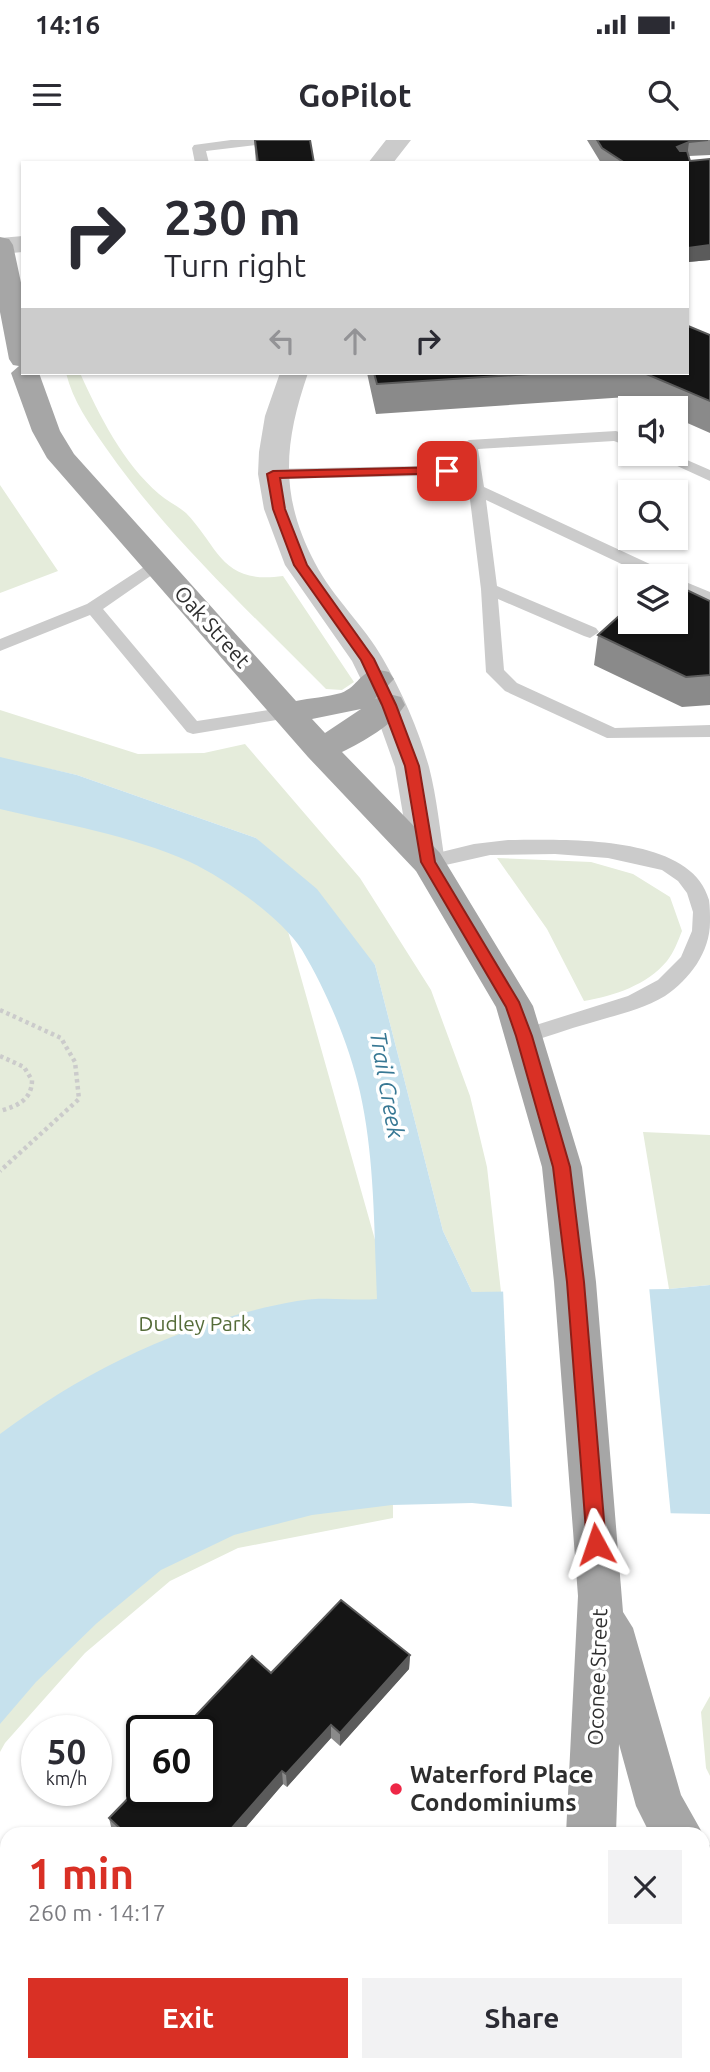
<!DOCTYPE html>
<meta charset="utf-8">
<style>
body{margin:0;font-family:Ubuntu,sans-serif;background:#f2f2f3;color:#2b2b33;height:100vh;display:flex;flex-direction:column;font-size:26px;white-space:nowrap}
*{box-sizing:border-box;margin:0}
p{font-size:23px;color:#7c7c81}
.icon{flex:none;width:38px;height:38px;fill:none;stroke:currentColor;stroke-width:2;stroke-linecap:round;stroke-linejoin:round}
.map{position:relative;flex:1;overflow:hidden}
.drawer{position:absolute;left:0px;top:1687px;width:710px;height:245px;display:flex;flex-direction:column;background:#fff;border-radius:21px 21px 0 0;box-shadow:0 2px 5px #0004}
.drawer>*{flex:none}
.top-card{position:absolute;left:21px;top:21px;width:668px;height:214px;border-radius:0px;box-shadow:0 2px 5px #0004;background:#fff;color:#2b2b33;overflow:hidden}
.buttons{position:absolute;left:618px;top:256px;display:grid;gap:14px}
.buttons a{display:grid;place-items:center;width:70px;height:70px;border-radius:0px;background:#fff;box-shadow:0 2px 5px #0004;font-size:35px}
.speed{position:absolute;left:21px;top:1575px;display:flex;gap:14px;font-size:35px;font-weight:700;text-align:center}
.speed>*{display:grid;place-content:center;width:91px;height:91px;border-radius:50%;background:#fff;box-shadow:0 2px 5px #0004;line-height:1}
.speed small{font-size:18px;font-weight:400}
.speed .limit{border:4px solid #111;border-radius:10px;background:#fff;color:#111}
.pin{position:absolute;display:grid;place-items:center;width:60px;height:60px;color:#fff;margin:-30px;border-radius:14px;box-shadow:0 4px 10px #0006}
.me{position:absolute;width:77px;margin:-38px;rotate:355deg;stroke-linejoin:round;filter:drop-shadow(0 0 5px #0008)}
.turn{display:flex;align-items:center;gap:24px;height:147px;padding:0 28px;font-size:32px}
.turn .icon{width:91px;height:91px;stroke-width:2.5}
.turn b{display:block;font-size:49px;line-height:60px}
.lanes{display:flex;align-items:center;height:66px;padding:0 28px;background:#0003;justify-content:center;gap:35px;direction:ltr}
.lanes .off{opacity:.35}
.round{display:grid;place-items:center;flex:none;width:74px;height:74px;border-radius:0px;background:#f2f2f3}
.head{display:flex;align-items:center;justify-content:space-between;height:119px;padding:0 28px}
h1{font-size:42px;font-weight:700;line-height:52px;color:#d93025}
.cta{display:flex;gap:14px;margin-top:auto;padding:14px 28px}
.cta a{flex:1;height:80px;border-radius:0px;background:#d93025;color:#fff;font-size:28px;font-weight:700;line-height:80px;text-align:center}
.cta a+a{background:#f2f2f3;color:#2b2b33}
.status{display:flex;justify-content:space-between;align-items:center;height:49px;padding:0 35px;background:#fff;direction:ltr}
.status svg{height:19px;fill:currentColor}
header{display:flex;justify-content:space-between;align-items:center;height:91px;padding:0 28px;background:#fff;font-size:32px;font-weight:700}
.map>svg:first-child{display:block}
</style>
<div class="status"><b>14:16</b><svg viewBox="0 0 49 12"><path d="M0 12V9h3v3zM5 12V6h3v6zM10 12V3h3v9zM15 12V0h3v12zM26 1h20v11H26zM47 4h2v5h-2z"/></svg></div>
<header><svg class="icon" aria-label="menu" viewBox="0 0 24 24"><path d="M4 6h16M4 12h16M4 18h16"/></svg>GoPilot<svg class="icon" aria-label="search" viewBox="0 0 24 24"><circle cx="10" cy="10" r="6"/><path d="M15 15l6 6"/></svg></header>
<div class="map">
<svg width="710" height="1932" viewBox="0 0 710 1932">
<rect width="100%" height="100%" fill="#fff"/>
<!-- green -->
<path fill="#e5ecdb" d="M66 233H80C99 275 123 323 159 354 167 361 178 366 186 373 219 407 221 445 283 436L354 542 342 550 326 549C250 472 168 397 106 308 89 284 73 261 66 233Z
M0 345 58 431 0 453Z
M0 570 138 614 204 613 245 604 360 738 431 850 470 956 487 1027 501 1152H472L443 1091 375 825 256 698 77 635 45 628 278 756 392 1160 393 1378 238 1408 170 1441 85 1513 5 1603 0 1612Z
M497 718 591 722 633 734 670 757 682 791C678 801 674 812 667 821 647 845 614 856 584 861L547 789Z
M643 992 710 995V1145L669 1149Z
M710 1556V1636L706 1628 701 1572Z"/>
<!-- water -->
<path fill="#c6e1ed" d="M0 617 77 635 256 698 317 749 375 825 443 1091 472 1152 669 1149 710 1145V1374L552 1371 472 1363 392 1365 312 1375 234 1395 161 1430 97 1483 36 1542 0 1584V1294C88 1228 189 1180 297 1161 324 1156 351 1161 377 1159 374 1091 375 1019 360 952 349 904 327 852 302 810 281 777 224 738 190 722 130 695 63 684 0 669Z"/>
<!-- pier -->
<path fill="#fff" d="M649 1146 671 1377 552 1374 512 1370 503 1148Z"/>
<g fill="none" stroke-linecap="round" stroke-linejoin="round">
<!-- path -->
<path stroke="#cbcbcb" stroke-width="4.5" stroke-dasharray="3.5 3.5" stroke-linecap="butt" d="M0 870 61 898 75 922 79 959 0 1031
M0 916 24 927 32 940C32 960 17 966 0 971"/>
<!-- lane -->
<path fill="#cbcbcb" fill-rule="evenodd" d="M231 0H271L264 4 206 11 209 23H195L192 8 194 5Z
M616 291 630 296V307L614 301 478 309 484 347 667 432 669 436H647L486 360 497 446 596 488 599 492 590 498 584 496 498 459 504 530 517 543 615 588 710 585V597L607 598 505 551 486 532 481 449 467 335 273 339 265 334 273 329 465 325 461 305 469 300Z
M649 313H671L710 330V341Z
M156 419 164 424 162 428 103 469 197 581 288 567 294 569 297 573 294 577 193 594 187 592 90 475 0 511V499L87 464Z
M676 438 710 452V464L676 449Z
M508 700C562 700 691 693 709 760 710 767 710 775 710 782 710 812 690 839 665 856 642 870 615 875 590 883 568 889 546 897 524 904L517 901 514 896 517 891 628 856 658 840 681 817 692 791 693 772 687 753 678 741 662 730 608 718 555 714 490 715 428 729 421 727 418 722 421 717 474 704Z
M239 1925H267L264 1932H236Z
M326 1925H354V1932H326Z"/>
<!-- street -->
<path fill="#cbcbcb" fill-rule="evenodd" d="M386 0H411L393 23H368Z
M23 96V112L0 114V98Z
M280 233H308C284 303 279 355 315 423 333 458 364 485 383 519 402 552 419 591 429 627 437 658 440 691 445 722L440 731 428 734 416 731 411 722 395 627 371 560 352 521 285 425 264 369 258 334 259 312 265 276Z"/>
<!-- secondary -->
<path fill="#b8b8b8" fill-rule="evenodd" d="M710 1806V1858H704V1807Z"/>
<!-- primary -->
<path fill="#a6a6a6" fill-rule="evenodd" d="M0 97 9 99 13 105 23 152V233H39L60 291 74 314 296 561C310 558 327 557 341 553 362 545 360 524 389 532L394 539 375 559 389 554 401 557 405 565C392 586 364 601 342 612L440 713 533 866 582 1027 596 1142 623 1472 633 1488 681 1655 703 1694H650L636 1666 619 1604 616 1694H566L578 1456 554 1142 542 1027 496 867 416 731 308 617 47 318 32 291 11 233 19 226 13 225 9 219 0 172ZM361 569 325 593 312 579Z
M704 1702 710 1705V1758L704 1755Z
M559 1925H611V1932H559Z"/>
</g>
<!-- wall -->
<path fill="#8a8a8a" d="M254 0H310L314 23H256Z
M587 0H710V15L689 16 690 21 710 19V120L688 122V23H601Z
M710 195V293L676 278V268H652L627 257 376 274 367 233H688Z
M710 461V565L682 567 594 525 598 495Z
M410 1515 409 1529 340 1606 331 1598 287 1647 283 1644 240 1694H116L112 1691 109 1678 271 1533Z"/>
<!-- shaded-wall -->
<path fill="#5b5b5b" d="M689 2 687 17 676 22 677 7Z
M710 105V120L688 122V108Z
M410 1515 409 1529 340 1606V1593Z
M331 1585V1598L287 1647 286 1634Z
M282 1631 283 1644 240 1694H232L231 1689Z
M104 1925H117L110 1932H98Z"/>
<!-- building -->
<path fill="#151515" stroke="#5b5b5b" stroke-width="2" d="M255 0H310L314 23H258Z
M597 0H708L689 2 677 7 680 11H687L690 21 710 19V105L688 108V23H625L602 8Z
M688 186 710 195V261L644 233H688Z
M374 233H546L377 244Z
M676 445 710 461V535L686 537 598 495 630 466V481H676Z
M341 1460 410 1515 340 1593 331 1585 286 1634 282 1631 231 1689 236 1694H124L125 1693 109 1678 142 1644V1650H201V1591H181L252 1516 271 1533Z
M7 1863V1925H104L98 1932H0V1914L5 1908 0 1904V1870Z"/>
<!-- route -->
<path fill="#d93025" stroke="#8d1f18" stroke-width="2" d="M447 327 453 331 451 333 280 338 285 369 307 425 374 519 396 565 419 626 435 722 519 862 532 896 570 1027 584 1142 606 1404 603 1409 596 1412 590 1409 587 1404 567 1142 553 1027 516 896 506 867 421 722 405 626 382 565 361 520 294 425 273 369 267 334 273 331Z"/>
<!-- markers -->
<circle fill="#ee2746" stroke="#fff" stroke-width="2.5" cx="396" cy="1649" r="7"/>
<g text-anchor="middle" stroke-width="7" stroke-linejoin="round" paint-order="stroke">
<!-- street labels -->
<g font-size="21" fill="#2e2e2e" stroke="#fff">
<text transform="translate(212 487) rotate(48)" y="7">Oak Street</text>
<text transform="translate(598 1537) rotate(-88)" y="7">Oconee Street</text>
</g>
<!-- park labels -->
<g font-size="21" fill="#556c39" stroke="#fff">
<text x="195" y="1191">Dudley Park</text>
</g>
<!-- water labels -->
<g font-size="23" font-style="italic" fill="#387894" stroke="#fff">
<text transform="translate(387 945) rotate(80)" y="8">Trail Creek</text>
</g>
<!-- near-poi labels -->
<g font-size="24" font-weight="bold" fill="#2e2e2e" stroke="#fff" text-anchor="start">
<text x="410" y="1643">Waterford Place<tspan x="410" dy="28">Condominiums</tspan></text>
</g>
</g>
</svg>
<div class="buttons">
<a><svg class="icon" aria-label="sound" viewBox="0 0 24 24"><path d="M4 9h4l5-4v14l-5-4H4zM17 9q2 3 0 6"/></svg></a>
<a><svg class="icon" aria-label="search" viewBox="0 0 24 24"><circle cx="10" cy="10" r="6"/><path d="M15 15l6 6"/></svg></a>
<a><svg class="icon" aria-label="layers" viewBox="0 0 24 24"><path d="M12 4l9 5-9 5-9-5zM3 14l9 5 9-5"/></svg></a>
</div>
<div class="speed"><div>50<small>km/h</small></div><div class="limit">60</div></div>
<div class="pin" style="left:447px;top:331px;background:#d93025"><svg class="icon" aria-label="arrive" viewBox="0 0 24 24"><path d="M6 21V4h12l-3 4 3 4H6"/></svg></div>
<svg class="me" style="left:596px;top:1404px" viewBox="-20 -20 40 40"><path d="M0-17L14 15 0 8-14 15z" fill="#d93025" stroke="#fff" stroke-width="4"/></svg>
<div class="top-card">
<div class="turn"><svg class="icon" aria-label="right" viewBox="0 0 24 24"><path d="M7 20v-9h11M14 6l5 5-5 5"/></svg><div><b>230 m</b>Turn right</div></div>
<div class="lanes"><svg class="icon off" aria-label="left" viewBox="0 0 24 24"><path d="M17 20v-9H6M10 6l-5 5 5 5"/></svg><svg class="icon off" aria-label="ahead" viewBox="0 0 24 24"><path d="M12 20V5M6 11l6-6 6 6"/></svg><svg class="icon" aria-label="right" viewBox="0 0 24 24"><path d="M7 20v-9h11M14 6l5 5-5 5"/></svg></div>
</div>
<section class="drawer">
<div class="head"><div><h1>1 min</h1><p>260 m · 14:17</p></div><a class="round"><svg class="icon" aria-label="close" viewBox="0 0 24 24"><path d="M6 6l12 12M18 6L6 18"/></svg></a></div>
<div class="cta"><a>Exit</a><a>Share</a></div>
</section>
</div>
